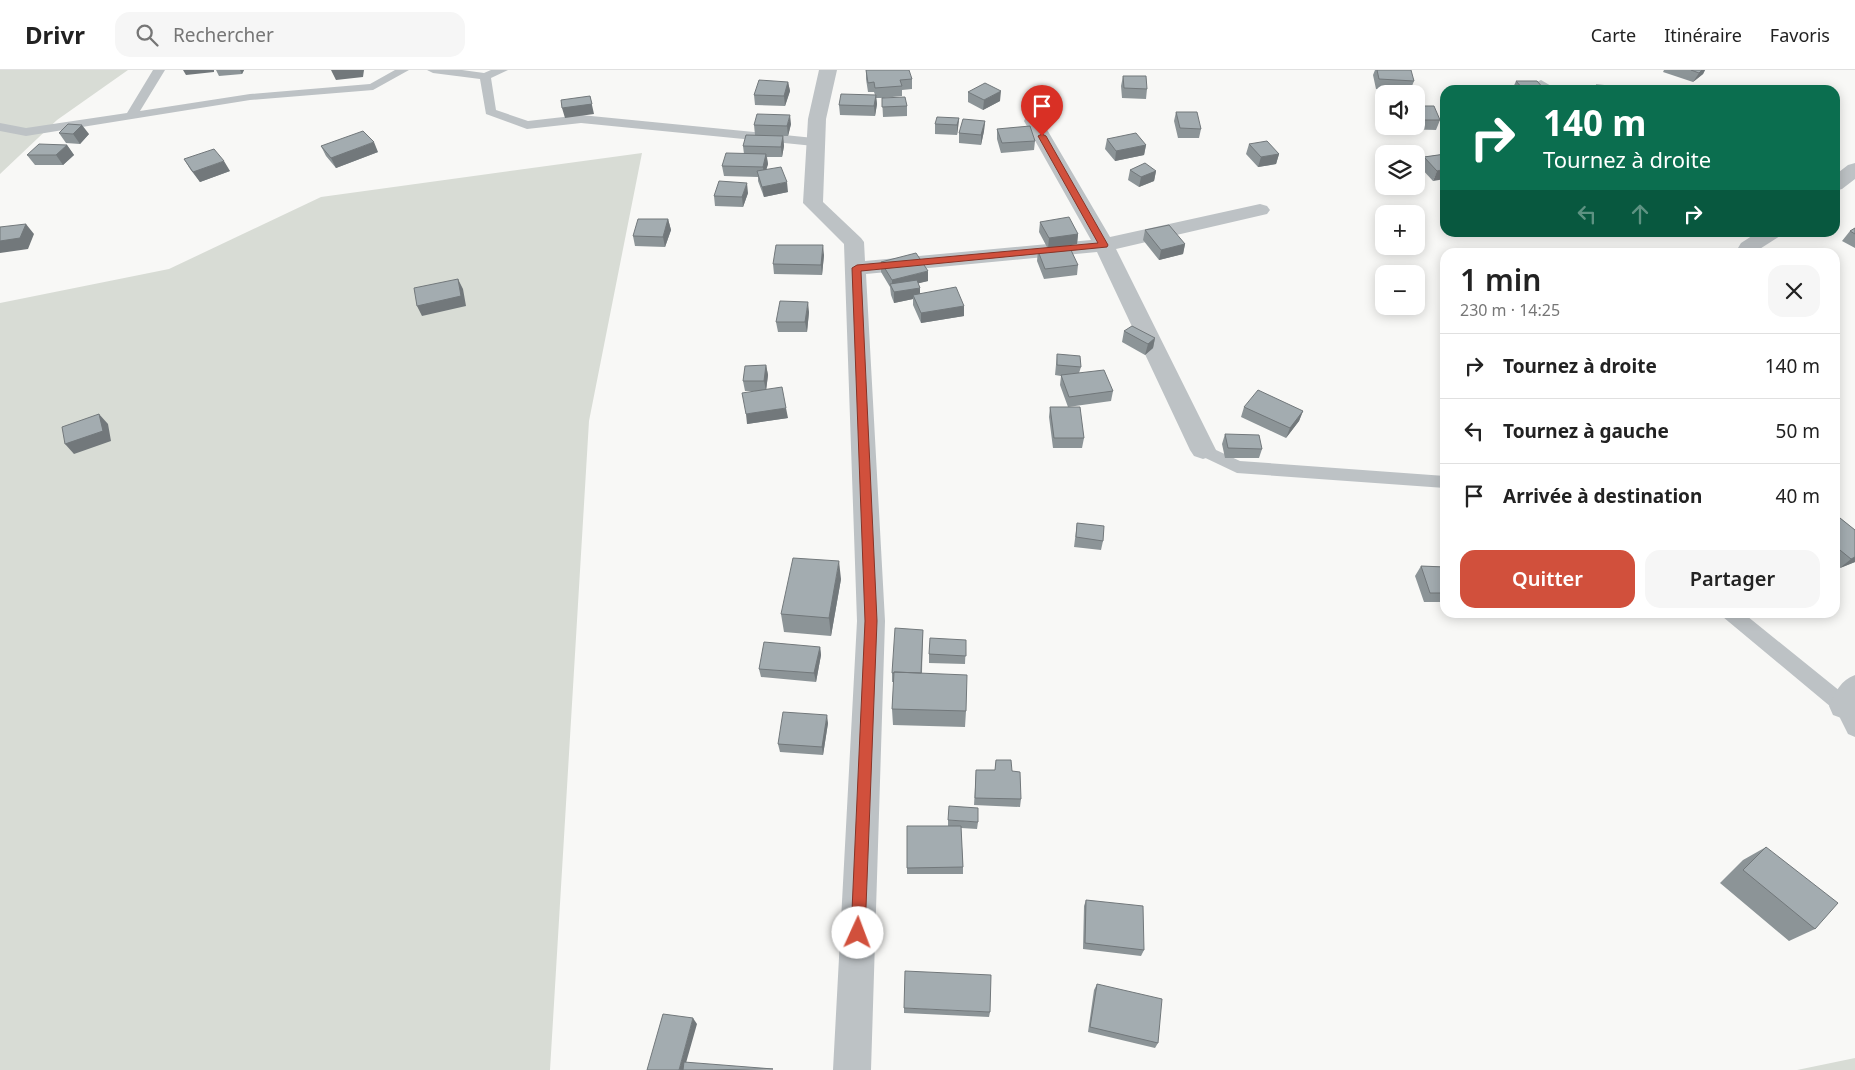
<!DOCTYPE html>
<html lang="fr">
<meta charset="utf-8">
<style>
body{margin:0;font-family:"Noto Sans",sans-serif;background:#f6f6f6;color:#222;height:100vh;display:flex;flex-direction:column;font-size:19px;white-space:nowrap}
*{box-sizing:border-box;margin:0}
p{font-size:16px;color:#767676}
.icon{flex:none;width:28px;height:28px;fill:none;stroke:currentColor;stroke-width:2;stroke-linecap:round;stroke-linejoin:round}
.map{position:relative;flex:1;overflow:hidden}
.side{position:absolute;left:1440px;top:178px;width:400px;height:370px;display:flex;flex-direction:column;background:#fff;border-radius:15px;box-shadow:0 2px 12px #0003}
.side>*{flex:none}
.hud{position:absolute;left:1440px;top:15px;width:400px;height:152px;border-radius:15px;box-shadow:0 2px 12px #0003;background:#0b6e4f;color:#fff;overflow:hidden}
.tools{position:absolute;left:1375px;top:15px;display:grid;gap:10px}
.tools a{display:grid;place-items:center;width:50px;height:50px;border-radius:10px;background:#fff;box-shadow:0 2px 12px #0003;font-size:25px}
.pin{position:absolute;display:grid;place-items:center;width:42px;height:42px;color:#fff;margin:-51px -21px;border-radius:50% 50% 50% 0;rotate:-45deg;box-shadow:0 0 5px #0007}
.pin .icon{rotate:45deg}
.me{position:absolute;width:55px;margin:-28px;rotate:2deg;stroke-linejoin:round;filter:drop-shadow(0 0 4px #0008)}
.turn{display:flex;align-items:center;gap:18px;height:105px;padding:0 20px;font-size:22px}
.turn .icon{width:65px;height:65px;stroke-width:2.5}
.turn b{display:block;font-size:35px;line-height:42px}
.lanes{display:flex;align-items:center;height:48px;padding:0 20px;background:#0003;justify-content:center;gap:25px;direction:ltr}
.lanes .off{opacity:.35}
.round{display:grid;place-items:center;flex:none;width:52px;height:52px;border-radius:15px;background:#f6f6f6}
.headline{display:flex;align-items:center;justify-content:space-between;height:85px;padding:0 20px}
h1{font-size:30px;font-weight:600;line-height:38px}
.action{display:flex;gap:10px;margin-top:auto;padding:10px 20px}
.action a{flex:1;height:58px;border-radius:15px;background:#d1503c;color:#fff;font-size:20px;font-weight:600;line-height:58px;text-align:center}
.action a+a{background:#f6f6f6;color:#222}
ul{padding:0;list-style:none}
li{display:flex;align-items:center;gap:15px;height:65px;padding:0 20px;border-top:1px solid #e0e0e0}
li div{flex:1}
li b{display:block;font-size:19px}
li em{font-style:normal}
header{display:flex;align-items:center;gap:30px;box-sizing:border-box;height:70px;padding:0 25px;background:#fff;border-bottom:1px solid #e0e0e0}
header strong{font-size:24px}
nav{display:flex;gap:28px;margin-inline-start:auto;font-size:18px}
.search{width:350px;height:45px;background:#f6f6f6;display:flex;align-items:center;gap:12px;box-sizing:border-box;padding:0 18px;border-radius:15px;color:#767676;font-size:19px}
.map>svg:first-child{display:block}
</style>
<header>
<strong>Drivr</strong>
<div class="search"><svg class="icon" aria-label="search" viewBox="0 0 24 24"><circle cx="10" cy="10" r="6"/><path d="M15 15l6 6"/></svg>Rechercher</div>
<nav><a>Carte</a><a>Itinéraire</a><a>Favoris</a></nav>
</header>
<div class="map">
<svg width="1855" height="1000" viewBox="0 0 1855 1000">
<rect width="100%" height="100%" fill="#f8f8f6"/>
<!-- green -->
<path fill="#d8dcd5" d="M0 0H128L57 50 0 104Z
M642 83 589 351 550 1000H0V233L169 199 321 127Z
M1855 988V1000H1797Z"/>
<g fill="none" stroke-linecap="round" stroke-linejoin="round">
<!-- lane -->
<path fill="#bdc2c5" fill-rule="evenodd" d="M153 0H165L140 41 250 24 370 14 395 0H409L373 20 250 30 26 66 0 61V53L26 58 127 43Z
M427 0H462L484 3 491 0H508L491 8 496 40 528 51 581 45 814 68 820 72 814 76 581 53 527 59 486 44 480 9 433 3Z
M1541 10 1558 20H1544L1535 13Z
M1203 374 1240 391 1445 406V418L1237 403 1197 384 1195 380 1197 376Z
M1720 542H1742L1851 630 1855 638V667L1848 664 1837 642 1723 547Z"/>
<!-- street -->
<path fill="#bdc2c5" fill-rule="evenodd" d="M819 0H837L826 49 823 132 861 168 864 172 865 191 1091 170 1024 51 1026 47 1033 45 1040 47 1042 51 1110 167 1260 134 1267 136 1270 140 1267 144 1116 179 1216 380 1212 386 1203 389 1194 386 1190 380 1097 182 866 204 885 551 871 1000H833L857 551 844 174 803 133 808 49Z
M1855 93V109L1842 119 1835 121V105L1848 95Z
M1758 162H1783L1780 166 1755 182H1741L1738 178 1741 173Z
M1855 605V645L1844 649 1833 645 1829 636C1835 622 1841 610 1855 605Z"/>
</g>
<!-- wall -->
<path fill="#8c9497" d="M216 0H244L242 4 219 6Z
M866 0 912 9V19L902 20V26L883 28 907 36V46L883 47 882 28H876L877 34 875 46 840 45 839 35 875 25 874 22H868L866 9Z
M1375 0H1377L1414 11 1410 21 1376 19 1373 5Z
M1664 0H1705L1703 4 1693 12 1663 2Z
M1123 6 1147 19 1146 29 1122 28 1121 16Z
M1516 11 1545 20H1512Z
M788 12 790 21 785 36 755 35 754 25Z
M1596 15 1615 20H1593Z
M968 22 1000 31 983 40 968 32Z
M1416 36 1440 50 1436 60 1399 59 1398 56H1416Z
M1176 42 1201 59 1199 68H1178L1174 51Z
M959 48 958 58 957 65 935 64V54Z
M985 51 984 61 981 75 959 73V63Z
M791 54 788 66H783L784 76 782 87H767L768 94 766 100 788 122 764 127 758 111V107L724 106 722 96 744 84 743 76 755 65 754 55Z
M997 59 1035 71 1034 80 1001 83 997 69Z
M59 63 89 64 80 74 66 73Z
M1107 69 1146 75 1144 85 1115 91 1105 79Z
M1249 74 1279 84 1276 94 1258 97 1246 84Z
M67 75 74 85 63 95H35L27 85Z
M321 76 378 82 336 98 326 86Z
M1445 84 1433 111 1420 97 1424 87Z
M184 89 230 101 200 112 190 99Z
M1130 100 1156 101 1154 111 1139 117 1128 110Z
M748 123 743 137 715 136 714 126Z
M668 149 671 160 665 177 635 176 633 166Z
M1040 152 1078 164 1077 174 1048 179 1039 162Z
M1855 158V178L1842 171 1850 161Z
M1145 160 1185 174 1183 184 1159 190 1143 170Z
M1038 181 1078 195 1077 205 1044 209 1037 191Z
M824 185 822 205 774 204 773 194Z
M881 192 928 211 918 213 920 223 964 236V246L921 253 913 235V229L894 233 891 225 890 217 881 202Z
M809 242 807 262H778L776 252Z
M1124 261 1155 268 1153 278 1145 285 1122 272Z
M1057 284 1081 297 1079 303 1113 321 1111 331 1068 337 1060 315 1061 306 1055 305Z
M766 295 768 305 766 320 788 348 747 354 759 321H745L743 311Z
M1050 337 1084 368 1082 378H1053L1049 347Z
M1244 337 1303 341 1299 351 1286 368 1241 347Z
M1225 364 1262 379 1259 388H1225L1222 374Z
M1835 444 1855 460V492L1840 498 1835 494Z
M1077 453 1103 471 1101 480 1074 477Z
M1421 496 1445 497V532H1424L1415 506Z
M841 509 831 566 784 562 781 544Z
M923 560 922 603 966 641 965 657 893 655 892 639 894 612H892V603Z
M966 570 965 594 929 593V584Z
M820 577 821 585 816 612 761 607 759 599Z
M828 653 823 685 780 682 778 674Z
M996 690 1021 729 1020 737 974 735 976 700H995Z
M948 750 978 752 977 759 961 758 963 797V804H907V798L948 756Z
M1766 777 1815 859 1789 871 1720 813 1743 790Z
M1086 830 1144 880 1141 886 1083 879 1084 836Z
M1097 914 1158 973 1155 978 1088 962 1094 920Z
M904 938 990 942 989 947 904 943Z"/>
<!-- shaded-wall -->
<path fill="#72787b" d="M183 0H214V2L186 5Z
M240 0H244L242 4Z
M331 0H364L363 7 336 10Z
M1702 0H1705L1703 4 1693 12 1699 3Z
M788 12 790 21 785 36 784 26Z
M1001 21 1000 31 983 40 984 30Z
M876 25 877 34 875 46 874 36Z
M590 26 594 44 565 48 562 38Z
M790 45 791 54 788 66 787 56Z
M959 48 958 58 957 65V55Z
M985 51 984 61 981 75V65Z
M82 55 89 64 80 74 73 64Z
M783 66 784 76 782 87 781 77Z
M374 72 378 82 336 98 331 88Z
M67 75 74 85 63 95 56 85Z
M1146 75 1144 85 1115 91 1116 81Z
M766 84 768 94 764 107 763 97Z
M1279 84 1276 94 1258 97 1261 87Z
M224 91 230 101 200 112 193 102Z
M1445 99V109L1433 111 1437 101Z
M1156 101 1154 111 1139 117 1141 107Z
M787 112 788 122 764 127 762 117Z
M747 113 748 123 743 137 742 127Z
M668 149 671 160 665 177 663 167Z
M26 154 34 164 28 179 0 183V171Z
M1078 164 1077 174 1048 179 1049 168Z
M1185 174 1183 184 1159 190 1161 180Z
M823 175 824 185 822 205 821 195Z
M928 201V211L892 220V210Z
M458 209 463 219 466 236 422 246 417 236Z
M920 218V228L913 225V229L894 233V222Z
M808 232 809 242 807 262 805 252Z
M964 236V246L921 253V243Z
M1155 268 1153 278 1145 285 1148 274Z
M766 295 768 305 766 321 764 311Z
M786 338 788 348 747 354 746 344Z
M1303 341 1299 351 1286 368 1290 358Z
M99 344 108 354 111 371 74 384 65 374Z
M1855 487V492L1840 498 1851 489Z
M839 491 841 509 831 566 829 548Z
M820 577 821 585 816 612 814 603Z
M827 645 828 653 823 685 822 677Z
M693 948 697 954 684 1000H679Z"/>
<!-- building -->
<path fill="#a3acb0" stroke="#72787b" d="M866 0H909L912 9 900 10 902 16 875 18 874 12 868 13Z
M1377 0H1411L1414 11 1379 9Z
M1691 0H1702L1699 3Z
M1123 6H1146L1147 19 1124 18Z
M759 10 788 12 784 26 754 25Z
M1516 11H1537L1545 20H1524Z
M985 13 1001 21 984 30 968 22Z
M1596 15 1613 16 1615 20H1599Z
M841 24 876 25 874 36 839 35Z
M590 26 592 34 562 38 561 30Z
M905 27 907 36 882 37V28Z
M1416 36H1434L1440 50H1416Z
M1176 42H1197L1201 59 1180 58Z
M757 44 790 45 787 56 754 55Z
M937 47 959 48 957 55 935 54Z
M963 49 985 51 981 65 959 63Z
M68 54 82 55 73 64 59 63Z
M1030 56 1035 71 1002 73 997 59Z
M363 61 374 72 331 88 321 76Z
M1136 63 1146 75 1116 81 1107 69Z
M746 65 783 66 781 77 743 76Z
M1267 71 1279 84 1261 87 1249 74Z
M39 74 67 75 56 85H27Z
M214 79 224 91 193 102 184 89Z
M726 83 766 84 763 97 722 96Z
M1445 84V99L1437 101 1424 87Z
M1145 93 1156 101 1141 107 1130 100Z
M781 97 787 112 762 117 757 101Z
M719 111 747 113 742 127 714 126Z
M1069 147 1078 164 1049 168 1040 152Z
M638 149H668L663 167 633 166Z
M26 154 20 168 0 171V157Z
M1169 155 1185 174 1161 180 1145 160Z
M1855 158V164L1850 161Z
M776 175H823L821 195 773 194Z
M1070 178 1078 195 1045 199 1038 181Z
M916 183 928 201 892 210 881 192Z
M458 209 461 226 417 236 414 218Z
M917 210 920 218 894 222 890 214Z
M956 217 964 236 921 243 913 225Z
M780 231 808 232 805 252H776Z
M1132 256 1155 268 1148 274 1124 261Z
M1057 284 1080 286 1081 297 1057 295Z
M766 295 764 311H743L745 296Z
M1104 300 1113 321 1069 327 1061 305Z
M782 317 786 338 746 344 742 323Z
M1258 320 1303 341 1290 358 1244 337Z
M1050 337H1080L1084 368H1054Z
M99 344 103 361 65 374 62 357Z
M1225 364 1259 365 1262 379 1228 378Z
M1835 444 1855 460V487L1851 489 1835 476Z
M1077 453 1104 456 1103 471 1076 467Z
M793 488 839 491 829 548 781 544Z
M1421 496 1445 497V523H1430Z
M895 558 923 560 921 603 894 602V603H892Z
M930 568 966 570V586L929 584Z
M764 572 820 577 814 603 759 599Z
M894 602 967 605 966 641 892 639Z
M783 642 827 645 822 677 778 674Z
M996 690H1011L1012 701 1020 702 1021 729 975 728 976 700H995Z
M949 736 978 738V752L948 750Z
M907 756H961L963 797 907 798Z
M1766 777 1838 833 1815 859 1743 800Z
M1086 830 1143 836 1144 880 1085 873Z
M905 901 991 905 990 942 904 938Z
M1097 914 1162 929 1158 973 1090 957Z
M663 944 693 948 679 1000H647Z
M684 992 773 999 683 1000Z"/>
<!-- route -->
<path fill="#d1503c" stroke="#883427" d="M1042 64 1046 66 1108 175 1107 177 861 201 877 551 865 863 863 868 858 871 853 868 851 863 865 551 852 198 857 195 1098 173 1038 66Z"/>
</svg>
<div class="tools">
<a><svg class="icon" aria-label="sound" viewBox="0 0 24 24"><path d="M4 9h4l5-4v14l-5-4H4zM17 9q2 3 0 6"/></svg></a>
<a><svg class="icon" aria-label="layers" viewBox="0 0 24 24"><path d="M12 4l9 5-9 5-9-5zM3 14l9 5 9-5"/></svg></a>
<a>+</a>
<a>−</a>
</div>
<div class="pin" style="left:1042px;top:66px;background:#d93025"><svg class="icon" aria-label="arrive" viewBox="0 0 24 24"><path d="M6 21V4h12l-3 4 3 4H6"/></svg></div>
<svg class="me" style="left:858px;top:863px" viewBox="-20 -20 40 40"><circle r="19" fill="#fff"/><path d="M0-13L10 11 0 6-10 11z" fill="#d1503c"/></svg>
<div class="hud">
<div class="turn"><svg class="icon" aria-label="right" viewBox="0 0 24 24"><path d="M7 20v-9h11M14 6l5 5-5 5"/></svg><div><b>140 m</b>Tournez à droite</div></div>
<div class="lanes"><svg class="icon off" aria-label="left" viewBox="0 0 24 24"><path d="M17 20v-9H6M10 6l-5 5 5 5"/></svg><svg class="icon off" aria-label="ahead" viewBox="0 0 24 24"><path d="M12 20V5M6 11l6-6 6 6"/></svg><svg class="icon" aria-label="right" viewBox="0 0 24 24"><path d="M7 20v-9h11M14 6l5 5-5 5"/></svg></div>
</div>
<section class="side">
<div class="headline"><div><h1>1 min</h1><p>230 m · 14:25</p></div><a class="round"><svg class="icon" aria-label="close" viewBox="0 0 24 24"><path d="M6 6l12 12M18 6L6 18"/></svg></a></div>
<ul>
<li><svg class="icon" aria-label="right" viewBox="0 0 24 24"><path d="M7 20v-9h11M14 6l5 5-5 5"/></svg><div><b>Tournez à droite</b></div><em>140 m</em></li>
<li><svg class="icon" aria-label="left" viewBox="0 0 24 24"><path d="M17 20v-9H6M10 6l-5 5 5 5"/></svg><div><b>Tournez à gauche</b></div><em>50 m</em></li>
<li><svg class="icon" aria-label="arrive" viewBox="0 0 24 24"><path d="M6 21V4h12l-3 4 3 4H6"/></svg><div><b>Arrivée à destination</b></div><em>40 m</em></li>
</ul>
<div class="action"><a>Quitter</a><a>Partager</a></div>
</section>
</div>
